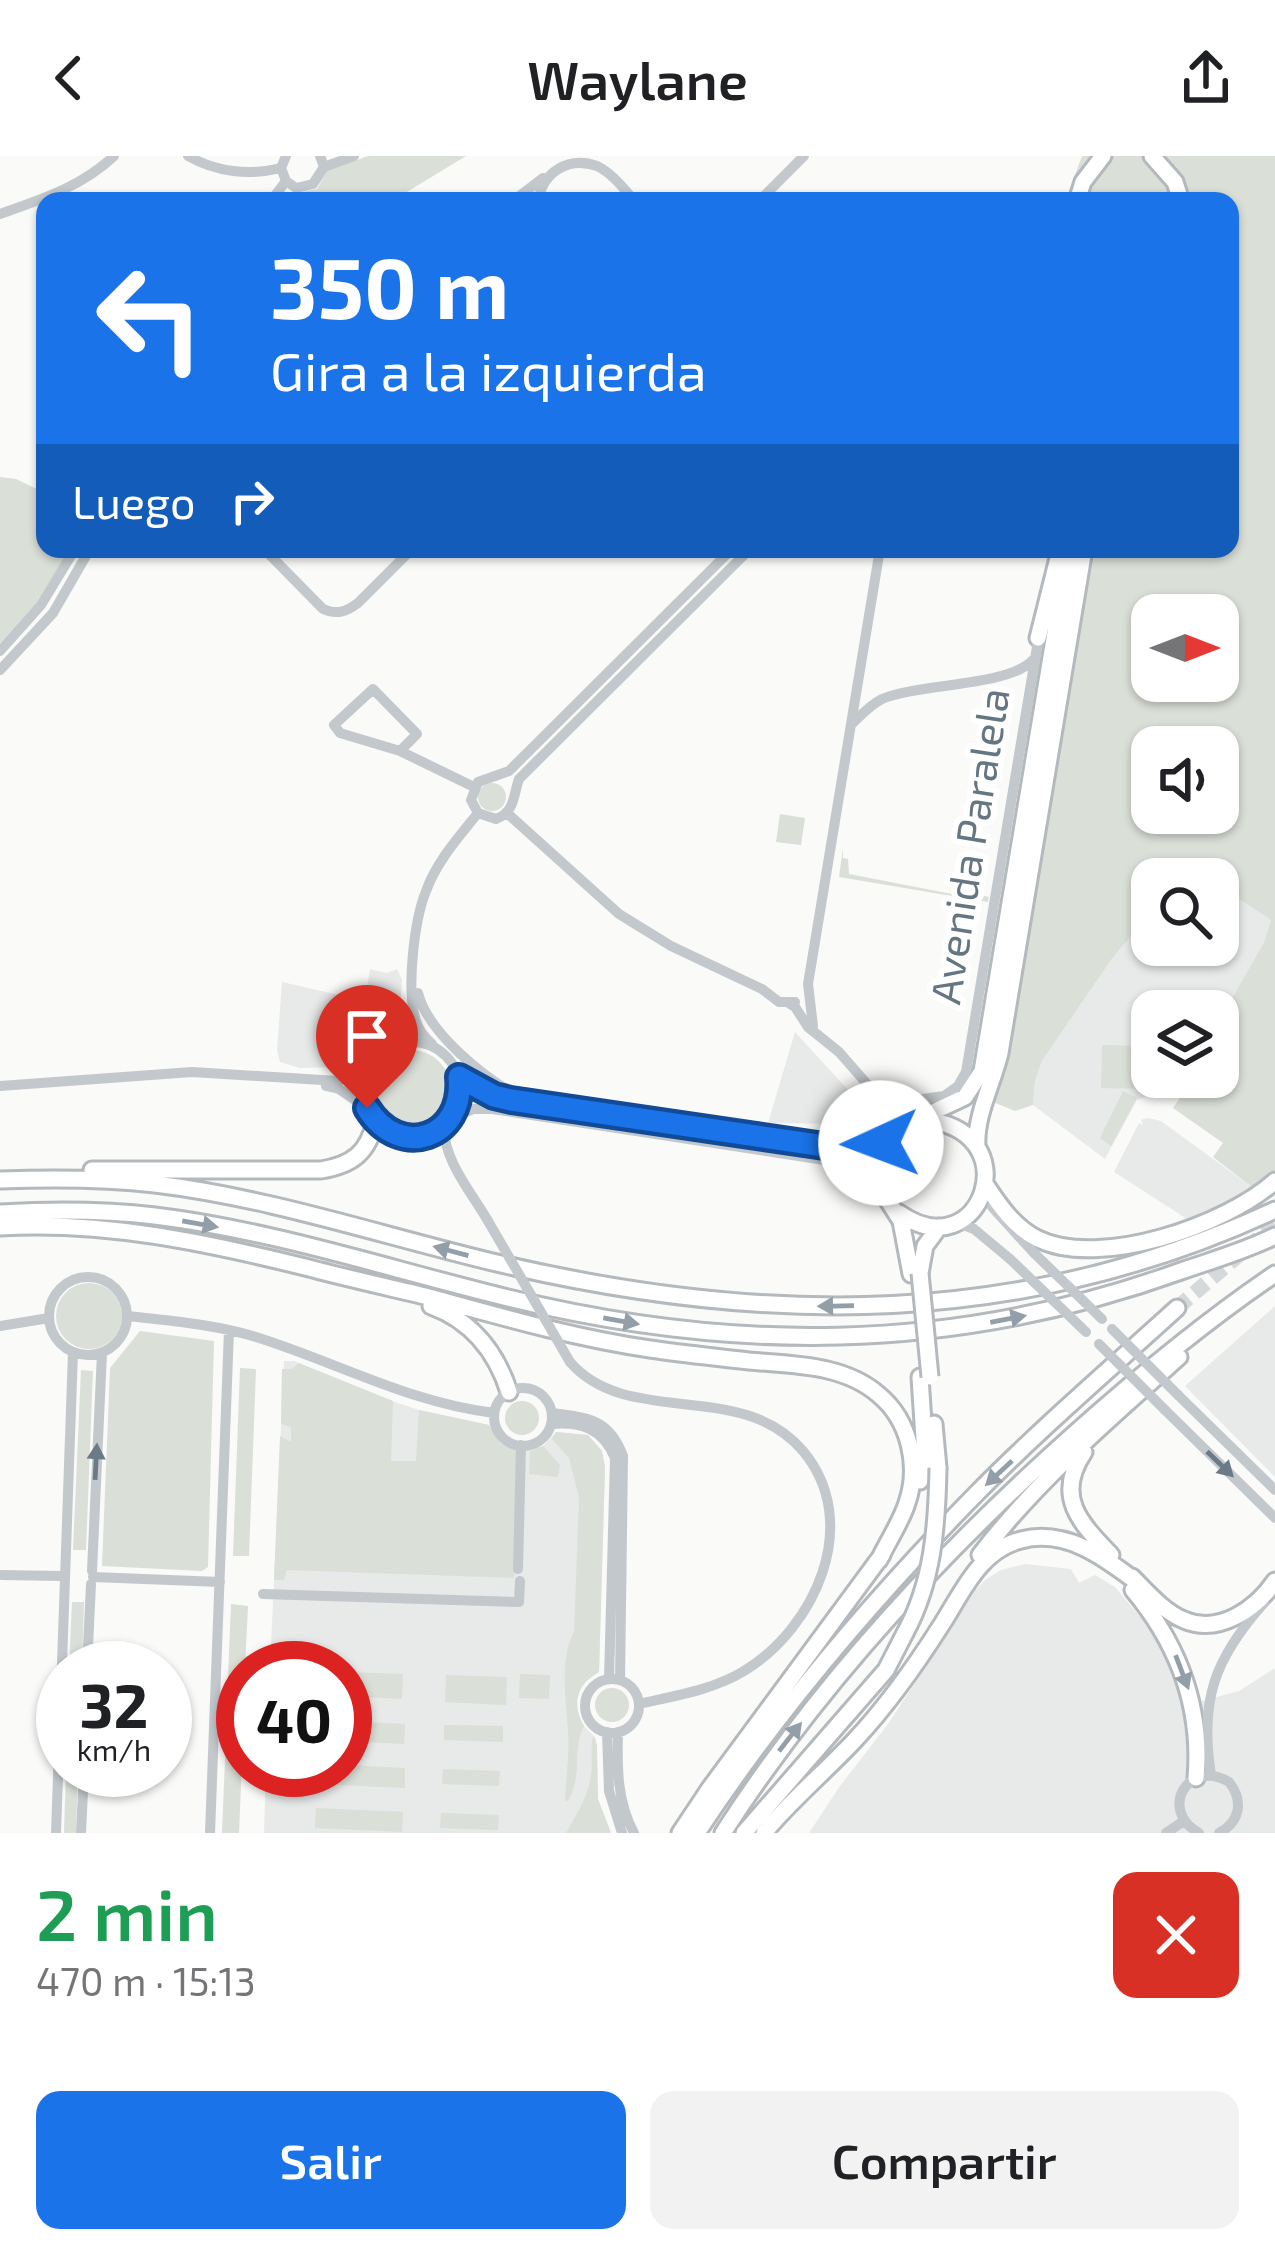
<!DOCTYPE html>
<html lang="es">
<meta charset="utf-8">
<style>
body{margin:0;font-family:"Exo 2",sans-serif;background:#f2f2f2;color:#202124;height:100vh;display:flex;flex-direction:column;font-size:45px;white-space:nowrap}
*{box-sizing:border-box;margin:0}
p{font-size:39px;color:#757577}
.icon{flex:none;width:66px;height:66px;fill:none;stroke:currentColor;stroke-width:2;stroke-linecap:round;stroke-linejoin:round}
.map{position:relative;height:1677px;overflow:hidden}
.side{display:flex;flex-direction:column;background:#fff;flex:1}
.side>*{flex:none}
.banner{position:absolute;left:36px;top:36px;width:1203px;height:366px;border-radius:24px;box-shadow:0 3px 9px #0004;background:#1a73e8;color:#fff;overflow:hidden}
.needle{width:78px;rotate:90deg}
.fabs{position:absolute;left:1131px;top:438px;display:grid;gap:24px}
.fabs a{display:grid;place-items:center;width:108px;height:108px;border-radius:24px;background:#fff;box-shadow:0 3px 9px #0004;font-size:60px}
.speed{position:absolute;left:36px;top:1485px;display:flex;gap:24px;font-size:60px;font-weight:700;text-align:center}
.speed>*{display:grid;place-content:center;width:156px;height:156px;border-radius:50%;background:#fff;box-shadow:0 3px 9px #0004;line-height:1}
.speed small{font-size:30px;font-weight:400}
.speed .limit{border:18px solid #d22;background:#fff;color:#111}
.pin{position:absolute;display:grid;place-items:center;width:102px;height:102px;color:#fff;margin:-123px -51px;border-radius:50% 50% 50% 0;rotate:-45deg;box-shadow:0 0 12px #0007}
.pin .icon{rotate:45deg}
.me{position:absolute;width:132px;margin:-66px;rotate:268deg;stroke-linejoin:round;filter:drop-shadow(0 0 9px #0008)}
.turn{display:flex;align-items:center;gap:42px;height:252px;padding:0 36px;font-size:54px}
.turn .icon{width:156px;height:156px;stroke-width:2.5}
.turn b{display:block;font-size:84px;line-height:102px}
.then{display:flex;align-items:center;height:114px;padding:0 36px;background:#0003;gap:24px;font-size:45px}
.round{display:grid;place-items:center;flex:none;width:126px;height:126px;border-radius:24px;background:#f2f2f2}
.overview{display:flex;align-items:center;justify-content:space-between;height:204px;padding:0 36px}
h1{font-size:72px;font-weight:600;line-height:90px;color:#1e9e55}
.button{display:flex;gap:24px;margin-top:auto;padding:24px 36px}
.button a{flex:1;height:138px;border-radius:24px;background:#1a73e8;color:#fff;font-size:48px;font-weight:600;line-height:138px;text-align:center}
.button a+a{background:#f2f2f2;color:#202124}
header{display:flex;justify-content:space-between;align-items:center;height:156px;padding:0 36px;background:#fff;font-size:54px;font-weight:600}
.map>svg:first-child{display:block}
</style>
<header><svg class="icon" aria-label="back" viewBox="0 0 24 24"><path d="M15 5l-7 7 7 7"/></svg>Waylane<svg class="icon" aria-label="share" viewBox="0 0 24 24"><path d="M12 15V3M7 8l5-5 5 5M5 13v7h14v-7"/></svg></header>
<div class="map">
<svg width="1275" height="1677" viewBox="0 0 1275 1677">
<rect width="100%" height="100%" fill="#fafaf8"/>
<!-- built -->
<path fill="#e8e9e9" d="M1218 729 1271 764 1264 786 1218 867V855H1152L1150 939 1137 944 1105 1003 1033 949 1035 925 1042 905 1111 804 1152 754V789H1218Z
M370 813 387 817 397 813 402 824 400 855 394 868 385 878 351 906 340 911 300 912 280 906 277 894 282 826 365 845Z
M795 876 860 947 842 968 768 967Z
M1148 962 1161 965 1253 1032 1238 1041 1187 1063 1114 1016 1139 967 1143 969 1141 964Z
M1275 1150V1321L1185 1230Z
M284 1205H294L363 1235 419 1254 489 1269 498 1285 515 1295 543 1290 556 1276 588 1279 602 1295 605 1311 599 1516 581 1529 576 1548 581 1567 596 1582 598 1643 611 1677H264L266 1614H345V1512H270Z
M1025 1408 1071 1413 1079 1427 1095 1419 1115 1431 1142 1463 1166 1500 1187 1549 1239 1535 1275 1512V1677H809L840 1630 888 1568 975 1435 985 1424 1001 1414Z"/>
<!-- green -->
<path fill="#dadfd7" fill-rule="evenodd" d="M368 0H466L392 45H295L301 36 317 33 327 15Z
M1082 0H1275V1037L1253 1032 1213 1001 1223 987 1173 952 1194 921H1218V886L1222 881 1218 878V867L1264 786 1271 764 1218 729V723H1152V754L1111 804 1042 905 1035 925 1033 949 1015 955 964 934 978 892 1006 732 1031 551 1058 393H1230V45H1069L1068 38ZM1152 459H1218V525H1152ZM1152 591H1218V657H1152Z
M0 321 16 323 45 337V393H70L37 446 0 487Z
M478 641a14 14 0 1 1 28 0a14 14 0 1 1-28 0Z
M780 658 805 662 801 689 776 686Z
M843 692V702L848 703 849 718 962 740 964 735 989 741 988 746 839 721Z
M1102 889 1137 890V911L1146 912V933L1101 932Z
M371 934a40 40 0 1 1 80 0a40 40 0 1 1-80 0Z
M1123 935 1137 942 1111 990 1100 982Z
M56 1160a33 33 0 1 1 66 0a33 33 0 1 1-66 0Z
M140 1175 214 1185 208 1411 202 1415 102 1410 110 1212Z
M299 1207 393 1245 391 1305H416L419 1254 489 1269 501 1288 519 1295 514 1422 287 1414 284 1424H274L280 1280 291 1286V1271L281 1268 282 1213H292Z
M240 1212 256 1213 249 1400H233Z
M81 1214 93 1215 86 1394H73Z
M505 1262a17 17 0 1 1 34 0a17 17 0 1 1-34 0Z
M556 1276 588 1279 602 1295 605 1311 599 1516C577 1528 571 1548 584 1570 571 1596 584 1616 568 1645L565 1644C566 1621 570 1597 568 1574 566 1544 559 1504 574 1476L579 1341 569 1302 552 1283Z
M543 1290 560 1309 558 1321 529 1318 530 1295Z
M72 1446H84L82 1512H69Z
M231 1448 248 1450 245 1512H243V1570H226Z
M345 1516 403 1518 402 1543 345 1540Z
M520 1518 550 1519 549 1543 519 1542Z
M446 1519 507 1521 506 1549 445 1546Z
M595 1549a17 17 0 1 1 34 0a17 17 0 1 1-34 0Z
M345 1565 405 1568 404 1588 345 1585Z
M444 1569 503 1570V1586L444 1584Z
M226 1579 243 1580 239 1677H222Z
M593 1580 597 1589 598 1643 611 1677H566C576 1659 588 1641 591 1620 593 1606 590 1593 593 1580Z
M345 1609 405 1612V1632L316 1628V1614H345Z
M443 1613 500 1615 499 1630 442 1628Z
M66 1614H78L76 1677H64Z
M316 1652 403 1656 402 1676 315 1672Z
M441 1657 499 1659 498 1674 440 1672Z"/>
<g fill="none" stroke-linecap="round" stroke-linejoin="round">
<!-- highway-tunnel -->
<path stroke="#d5d9db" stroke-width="15" stroke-dasharray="15 8" stroke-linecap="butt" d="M1177 1152 1275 1068"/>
<!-- highway casing -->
<g stroke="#b4b9bd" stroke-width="21">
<path id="highway" d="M1152 0 1175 26 1181 45
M1077 45 1083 26 1103 0
M1038 482 1058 402
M977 990C975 960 993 927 1000 897L1084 393
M92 1014H321C352 1009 368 997 375 966
M0 1024C52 1022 103 1022 155 1028 272 1042 386 1081 501 1108 767 1170 1022 1172 1275 1054
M986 1029C999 1049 1015 1072 1038 1083 1100 1113 1226 1069 1275 1025
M0 1057C52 1054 103 1054 155 1060 269 1074 380 1110 492 1138 728 1198 951 1198 1181 1115 1213 1104 1245 1095 1275 1080
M899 1057C983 1116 1031 971 922 964
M0 1071C105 1065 204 1086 305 1111 346 1122 388 1131 429 1141 502 1161 575 1182 650 1193 683 1198 716 1201 749 1205 793 1209 844 1208 879 1239 909 1264 920 1309 907 1347 901 1366 888 1385 879 1404
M920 1117 925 1090 939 1071
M911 1118 901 1065 887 1043 882 1026 880 1015 884 993 899 972 965 941 982 915 1069 393
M431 1150C472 1165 496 1195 509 1236
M934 1268 938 1312
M1084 1296C1054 1340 1080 1367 1111 1399
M920 1325 925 1298 920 1221
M980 1399C1036 1326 1110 1262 1179 1201
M1132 1421C1147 1436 1164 1456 1184 1464 1219 1479 1256 1453 1275 1425
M1133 1434C1178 1488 1202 1550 1196 1622
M680 1677 710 1632 882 1399
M697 1677C778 1554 873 1443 976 1338 1040 1273 1110 1213 1177 1152
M723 1677C819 1528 942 1396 1074 1278 1138 1221 1204 1166 1275 1118
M744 1677 886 1514 905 1477
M764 1677C791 1644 825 1616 854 1585 887 1550 916 1509 942 1468 963 1435 980 1394 1021 1384 1066 1372 1105 1402 1138 1427"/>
</g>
<!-- minor -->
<path stroke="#c3c8cc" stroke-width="10" d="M188 0C216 16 249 20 281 12
M286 0 281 12 286 25 296 32 313 28 324 11 320 0
M324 11 354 0
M271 45 286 25
M513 45 543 22
M538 45C543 16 568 0 597 10 612 17 624 33 635 45
M759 45 804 0
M0 58C42 43 81 31 114 0
M45 240 41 242 45 248
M264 393 323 453C337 459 346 456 358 447L412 393
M732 393 509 615 478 626 471 644 478 657 496 663C515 656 513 640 519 623L750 393
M0 495 41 449 75 393
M0 514 53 457 90 393
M852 568C861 559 870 549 882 543 919 527 1008 531 1033 504
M400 595 417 578 373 533 334 569 340 577 400 595 474 631
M507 657 619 758 671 790 762 833 779 846H795
M418 837C428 877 485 923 520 941
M790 848 795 851 808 871 839 896 888 952 897 954 923 943 944 940 958 930 966 916 1039 479
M813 870 808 828 880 393
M364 934a48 48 0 1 1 96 0a48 48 0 1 1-96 0Z
M432 888C424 881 419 875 416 865 406 835 414 765 426 735 437 705 458 682 478 657
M459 921 494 940C548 950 604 956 659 965 715 973 836 1003 888 985
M0 930 192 916 338 925 352 919 376 901
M326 930 339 933 367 952
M451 962 473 953H492L831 1005 858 1014 882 1026
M444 970C443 1004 472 1037 488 1065
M992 1051 1034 1097
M958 1067 974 1073 1010 1103
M49 1160a39 39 0 1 1 78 0a39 39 0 1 1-78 0Z
M128 1160C170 1165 214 1168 256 1181 336 1206 410 1247 494 1257
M0 1170 49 1162
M570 1206C628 1273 742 1222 803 1295 863 1367 815 1472 744 1515 713 1534 674 1540 639 1548
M494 1261a29 29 0 1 1 58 0a29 29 0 1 1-58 0Z
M1178 1239 1275 1334
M1165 1254 1275 1362
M552 1257C587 1262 609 1262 623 1300L620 1524
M551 1268C581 1265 603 1273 615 1302L609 1523
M518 1413 521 1289
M92 1415 102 1197
M0 1419 63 1420
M93 1421 220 1426
M263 1438 519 1446 520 1425
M87 1512 91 1428
M585 1550a27 27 0 1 1 54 0a27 27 0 1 1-54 0Z
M607 1576 609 1635 622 1677
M618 1576C617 1612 617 1645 634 1677
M1211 1619C1199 1544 1215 1502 1264 1447
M56 1677 73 1196
M81 1677 84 1614
M210 1677 229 1174
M1166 1677 1184 1665
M1199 1677C1158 1654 1188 1602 1229 1626 1244 1645 1240 1666 1219 1677"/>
<!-- highway -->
<use href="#highway" stroke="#fff" stroke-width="15"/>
<!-- highway-bridge casing -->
<g stroke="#b4b9bd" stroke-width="21" stroke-linecap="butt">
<path id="highway-bridge" d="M920 1117 930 1221
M905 1477C933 1426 937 1370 938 1312"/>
</g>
<!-- minor-bridge -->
<path stroke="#c3c8cc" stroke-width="10" d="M488 1065 570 1206
M1034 1097 1102 1163
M1010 1103 1086 1176
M1112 1173 1178 1239
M1099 1188 1165 1254"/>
<!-- highway-bridge -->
<use href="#highway-bridge" stroke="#fff" stroke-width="15"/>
</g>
<!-- one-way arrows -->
<defs><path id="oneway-solid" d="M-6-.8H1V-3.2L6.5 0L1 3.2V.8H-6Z" transform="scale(3)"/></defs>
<g fill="#939fa8">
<use href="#oneway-solid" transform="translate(200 1068) rotate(10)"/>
<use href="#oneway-solid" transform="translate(451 1095) rotate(-165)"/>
<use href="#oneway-solid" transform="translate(836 1150) rotate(179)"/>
<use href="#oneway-solid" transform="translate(1008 1163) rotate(-11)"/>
<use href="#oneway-solid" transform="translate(621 1165) rotate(10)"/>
<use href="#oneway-solid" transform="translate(999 1317) rotate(137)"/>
<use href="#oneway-solid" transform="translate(1182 1516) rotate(69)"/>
<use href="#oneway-solid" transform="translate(790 1581) rotate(-52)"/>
</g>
<g fill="#6a7a87">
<use href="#oneway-solid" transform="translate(96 1306) rotate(-87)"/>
<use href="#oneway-solid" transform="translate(1220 1308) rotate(44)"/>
</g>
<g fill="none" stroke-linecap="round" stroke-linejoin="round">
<!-- route casing -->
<g stroke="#114b97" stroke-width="30">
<path id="route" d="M367 952C400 1005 465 982 459 921L494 940 511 944 824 990 881 987"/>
</g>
<!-- route -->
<use href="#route" stroke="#1a73e8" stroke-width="21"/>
</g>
<g text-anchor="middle" stroke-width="12" stroke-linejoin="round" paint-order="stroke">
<!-- street labels -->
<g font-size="42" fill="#657683" stroke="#fff">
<text transform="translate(970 690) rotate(-81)" y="15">Avenida Paralela</text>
</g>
</g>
</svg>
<div class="fabs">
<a><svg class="needle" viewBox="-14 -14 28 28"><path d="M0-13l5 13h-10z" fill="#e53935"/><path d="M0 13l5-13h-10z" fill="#757577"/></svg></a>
<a><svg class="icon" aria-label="sound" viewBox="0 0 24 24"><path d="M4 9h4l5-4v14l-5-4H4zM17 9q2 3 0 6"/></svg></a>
<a><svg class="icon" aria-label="search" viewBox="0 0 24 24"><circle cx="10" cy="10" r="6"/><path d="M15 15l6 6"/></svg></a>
<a><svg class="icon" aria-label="layers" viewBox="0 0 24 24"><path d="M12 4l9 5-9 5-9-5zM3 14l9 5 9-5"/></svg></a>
</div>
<div class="speed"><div>32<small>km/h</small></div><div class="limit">40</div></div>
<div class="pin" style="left:367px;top:952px;background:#d93025"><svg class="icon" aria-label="arrive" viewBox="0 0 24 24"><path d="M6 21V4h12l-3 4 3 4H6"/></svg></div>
<svg class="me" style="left:881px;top:987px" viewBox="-20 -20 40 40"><circle r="19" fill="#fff"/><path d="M0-13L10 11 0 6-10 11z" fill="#1a73e8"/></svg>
<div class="banner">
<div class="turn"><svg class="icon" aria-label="left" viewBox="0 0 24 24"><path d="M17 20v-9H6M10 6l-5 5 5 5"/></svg><div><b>350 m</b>Gira a la izquierda</div></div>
<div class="then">Luego<svg class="icon" aria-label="right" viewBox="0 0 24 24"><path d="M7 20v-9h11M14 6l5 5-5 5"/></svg></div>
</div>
</div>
<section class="side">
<div class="overview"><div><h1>2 min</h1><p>470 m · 15:13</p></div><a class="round" style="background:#d93025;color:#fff"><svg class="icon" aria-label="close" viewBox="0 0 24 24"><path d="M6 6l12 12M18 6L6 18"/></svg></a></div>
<div class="button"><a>Salir</a><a>Compartir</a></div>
</section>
